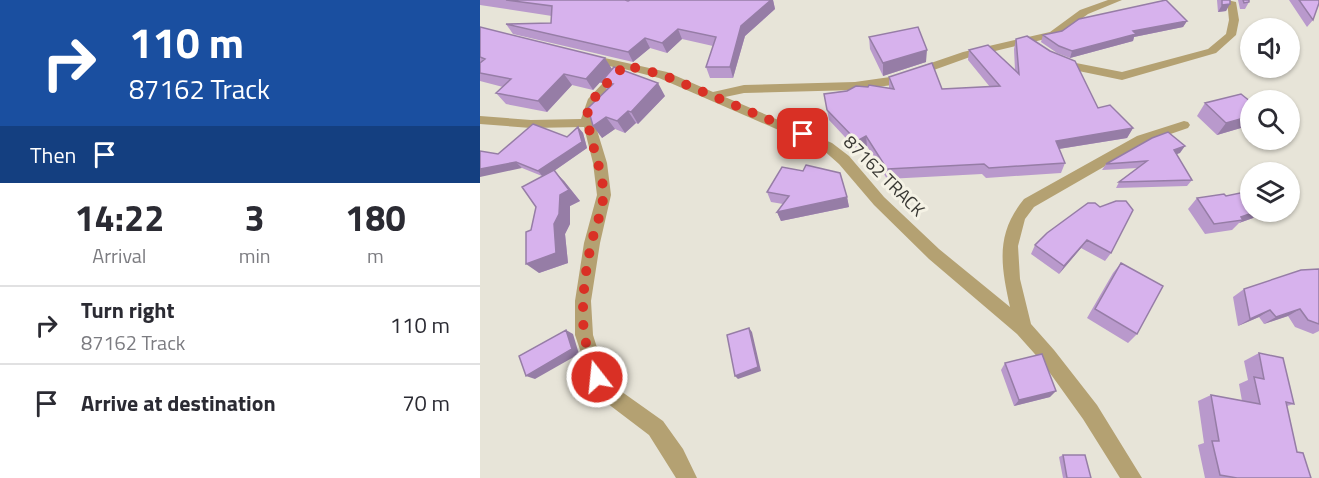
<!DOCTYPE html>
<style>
body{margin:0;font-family:"Titillium Web",sans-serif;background:#f2f2f3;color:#2b2b33;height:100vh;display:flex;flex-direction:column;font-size:22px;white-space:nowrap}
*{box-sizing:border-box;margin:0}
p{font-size:20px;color:#7c7c81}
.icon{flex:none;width:33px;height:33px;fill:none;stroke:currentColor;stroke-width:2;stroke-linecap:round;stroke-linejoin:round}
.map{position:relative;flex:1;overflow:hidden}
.side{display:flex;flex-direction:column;background:#fff;width:480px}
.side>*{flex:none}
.hud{background:#1a4fa0;color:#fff;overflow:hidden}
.buttons{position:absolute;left:760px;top:18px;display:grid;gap:12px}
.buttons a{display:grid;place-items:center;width:60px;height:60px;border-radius:50%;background:#fff;box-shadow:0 2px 4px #0004;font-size:30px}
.pin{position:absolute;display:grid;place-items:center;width:51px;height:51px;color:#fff;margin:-26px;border-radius:12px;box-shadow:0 3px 9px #0006}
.me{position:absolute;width:66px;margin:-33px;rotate:344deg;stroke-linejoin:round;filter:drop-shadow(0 0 4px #0008)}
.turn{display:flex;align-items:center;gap:21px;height:126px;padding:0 30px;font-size:27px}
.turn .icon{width:78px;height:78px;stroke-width:2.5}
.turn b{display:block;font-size:42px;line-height:51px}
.then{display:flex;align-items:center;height:57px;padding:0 30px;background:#0003;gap:12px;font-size:22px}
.eta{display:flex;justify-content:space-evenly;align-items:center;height:102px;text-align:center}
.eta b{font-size:36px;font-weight:700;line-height:42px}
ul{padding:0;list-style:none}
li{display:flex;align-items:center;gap:18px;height:78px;padding:0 30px;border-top:2px solid #e1e1e2}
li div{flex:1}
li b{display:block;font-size:22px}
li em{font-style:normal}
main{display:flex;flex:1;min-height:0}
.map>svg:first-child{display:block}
</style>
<main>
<section class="side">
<div class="hud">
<div class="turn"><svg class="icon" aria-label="right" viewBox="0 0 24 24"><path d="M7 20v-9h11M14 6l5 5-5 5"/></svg><div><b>110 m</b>87162 Track</div></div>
<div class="then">Then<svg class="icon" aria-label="arrive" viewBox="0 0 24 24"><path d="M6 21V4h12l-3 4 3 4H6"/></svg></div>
</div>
<div class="eta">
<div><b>14:22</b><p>Arrival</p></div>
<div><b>3</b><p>min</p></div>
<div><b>180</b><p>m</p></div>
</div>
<ul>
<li><svg class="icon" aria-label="right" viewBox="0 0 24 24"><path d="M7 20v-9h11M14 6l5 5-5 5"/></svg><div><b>Turn right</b><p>87162 Track</p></div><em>110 m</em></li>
<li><svg class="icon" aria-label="arrive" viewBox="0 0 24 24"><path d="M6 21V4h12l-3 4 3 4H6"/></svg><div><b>Arrive at destination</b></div><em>70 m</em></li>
</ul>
</section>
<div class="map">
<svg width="839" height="478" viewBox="0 0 839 478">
<rect width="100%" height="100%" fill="#e7e4d8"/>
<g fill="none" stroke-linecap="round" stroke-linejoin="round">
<!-- minor -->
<path fill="#b4a172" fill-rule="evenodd" d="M628 0H642L608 14 578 36 490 57 412 85 375 90 264 93 245 97 352 143 369 156 404 197 459 249 530 307C521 266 515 234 544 199L657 136 704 121 708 122 710 125 708 128 667 142 554 207 545 219 538 246 540 279 551 324 574 350 617 405 662 478H640L603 419 562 362 537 334 449 259 394 205 359 164 342 149 179 78 144 69 143 74 118 103 113 117 127 163 131 195 120 243 111 301 113 335 128 382 183 421 203 449 217 478H196L169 435 115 394 95 335V301L104 243 117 195 113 163 104 127 51 128 0 124V116L51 120 101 119 108 99 137 68 103 59V55L107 54 187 72 233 92 264 85 375 82 410 77 483 52 570 32 600 10Z
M747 0 756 2 759 20 756 35 736 53 642 80 589 69 573 60 579 56 596 63 642 72 728 49 746 34 749 20Z"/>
</g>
<!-- wall -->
<path fill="#b999cc" d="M0 0H145L148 1 150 0H293L295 9 265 36 253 78H230L226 67 233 46 202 39 187 53 170 48 153 62 33 34 26 24 71 23 72 16 0 5Z
M737 0H750L746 11 738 12Z
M756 0H769V2L765 9H760L758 0Z
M809 0H839L833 20 827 27Z
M707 21 703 27 654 37 653 41 590 58 577 53 561 42 563 35Z
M0 27 132 69 113 90 92 85 67 112 26 104 16 93 23 87 0 81Z
M389 37 446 62 403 76 390 49Z
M536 39 618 108 653 128 647 138 579 149 585 163 581 173 506 178 502 174 407 179 387 146 378 151 349 120 344 94 388 87 409 88V77L462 89 510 87 488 60 489 50 535 70 534 49Z
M121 82 185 96 158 124 156 123 145 133 135 129 122 138 127 90Z
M771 102V125L737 135 717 116 725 103Z
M98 127 103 133 107 148 74 171 84 181 100 201 90 206V224L85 234 88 263 59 273 51 230 62 176 42 168 18 154 87 137Z
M700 153 696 154 712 180 707 186 636 188 639 182 658 168 622 170 626 164Z
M287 192 367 197 369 207 301 221 297 212 303 204 291 202Z
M746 196 773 218 759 223 752 230 725 234 708 209 717 198Z
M620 207 631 253 625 261 601 248 579 274 551 254 555 245Z
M641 263 657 334 648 343 607 318 633 273Z
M839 269V331L833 334 815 327 808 316 784 324 779 317 758 326 753 297 764 289Z
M779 353 814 404 807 406 817 452 831 478H725L718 445 724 443 718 401 731 395 762 401 759 384 768 380 764 361Z
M525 363 570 397 534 406 521 370Z
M583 455 611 478H583L579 457Z"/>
<!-- shaded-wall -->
<path fill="#967da6" d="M291 0H293L295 9 265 36 253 78 250 67 261 26Z
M750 4 746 11 738 12 742 5Z
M707 21 703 27 654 37 653 41 590 58 592 51 653 31Z
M198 29 202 39 187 53 182 43Z
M165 38 170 48 153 62 148 52Z
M447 50 446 62 403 76V63Z
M125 58 132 69 113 90 106 79Z
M84 74 92 85 67 112 58 101Z
M178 83 185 96 158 124 151 112Z
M148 111 156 123 145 133 137 121Z
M771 116V125L737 135 746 123Z
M126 117 135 129 122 138 113 126Z
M98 127 103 133 107 148 74 171 84 181 100 201 90 206V224L85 234 88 263 59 273 46 264 74 224 64 178 58 171Z
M653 128 647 138 572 150 576 141Z
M386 136 387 146 378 151 377 141Z
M705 146 700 153 689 157 694 150Z
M36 162 42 168 0 177V169Z
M367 197 369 207 301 221 297 212Z
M775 212H780L773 218 759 223 763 220 761 217Z
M607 240 601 248 579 274 584 266Z
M820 309 808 316 784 324 796 317Z
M790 310 779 317 758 326 770 319Z
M269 328 272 332 281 371 258 379 255 376Z
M86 330 93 334 99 354 55 379 46 376Z
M576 391 570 397 534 406 539 400Z"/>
<!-- building -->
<path fill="#d7b2ed" stroke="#967da6" stroke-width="1.5" d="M26 0H145L148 1 150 0H291L261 26 250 67H226L236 37 198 29 182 43 165 38 148 52 26 24 71 23 72 6Z
M686 0 707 21 653 31 656 34 592 51 579 46 563 35 582 31 599 19Z
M742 0H750V4L742 5Z
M763 0H769V2L764 3Z
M819 0H839V3L833 20Z
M0 27 125 58 106 79 84 74 58 101 16 93 31 79 0 73V63L5 59 0 57Z
M438 27 447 50 403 63 389 37Z
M547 36 570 51 595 61 618 108 630 105 653 128 576 141 585 163 509 168 504 164 407 169 386 136 377 141 347 110 344 94 367 91 376 86 388 87 389 85 414 89 409 77 452 63 462 89 520 86 489 50 508 45 539 74 536 39Z
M134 67 178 83 151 112 148 111 137 121 126 117 113 126 108 108 133 84 121 82Z
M761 94 771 102V116L746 123 725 103Z
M53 124 87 137 98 127 102 142 58 171 36 162 0 169V151L18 154Z
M688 132 705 146 694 150 712 180 639 182 667 161 626 164 672 138Z
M326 165 360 173 367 197 297 212 309 196 287 192 302 167 323 171Z
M74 170 89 190 80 195 79 214 74 224 76 253 46 264V232L51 230 56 207 42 187Z
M765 192 771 197V212H775L761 217 763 220 734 224 717 198 744 194 746 196Z
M636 201H646L653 210 631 253 607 240 584 266 555 245 567 233 608 203H615L620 207Z
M641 263 683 286 657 334 615 309Z
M839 269V324L828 320 820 309 796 317 790 310 770 319 764 289 821 270Z
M269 328 278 367 255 376 247 335Z
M86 330 92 349 46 376 39 356Z
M779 353 803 358 814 404 806 402 817 452 823 453 831 478H757L740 475 732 441H739L731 395 780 404 774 377 784 379Z
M562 354 576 391 539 400 525 363Z
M583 455H605L611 478H587Z"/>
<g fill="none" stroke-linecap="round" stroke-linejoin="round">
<!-- route -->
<path stroke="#d93025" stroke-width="10" stroke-dasharray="0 18" d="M117 377C113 363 106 348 104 333 101 303 105 271 112 241 116 224 125 206 123 188 122 169 104 124 108 111 113 94 133 78 145 65L183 75 323 134"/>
</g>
<g text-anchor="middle" stroke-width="6" stroke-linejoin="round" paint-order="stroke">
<!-- street labels -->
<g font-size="18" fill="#383732" stroke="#f5f2e5">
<text transform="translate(404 176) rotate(45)" y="6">87162 TRACK</text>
</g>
</g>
</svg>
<div class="buttons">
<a><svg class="icon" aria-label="sound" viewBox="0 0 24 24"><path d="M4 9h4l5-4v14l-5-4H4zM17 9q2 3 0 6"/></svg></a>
<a><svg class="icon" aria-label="search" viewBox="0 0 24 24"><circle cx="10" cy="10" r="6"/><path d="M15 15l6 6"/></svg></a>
<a><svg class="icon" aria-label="layers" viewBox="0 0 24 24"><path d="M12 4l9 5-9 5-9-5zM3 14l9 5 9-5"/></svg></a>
</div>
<div class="pin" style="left:323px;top:134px;background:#d93025"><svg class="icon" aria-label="arrive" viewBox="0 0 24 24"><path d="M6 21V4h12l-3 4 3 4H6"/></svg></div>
<svg class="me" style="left:117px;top:377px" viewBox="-20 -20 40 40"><circle r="17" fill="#d93025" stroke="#fff" stroke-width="3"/><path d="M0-11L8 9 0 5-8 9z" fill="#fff"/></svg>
</div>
</main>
